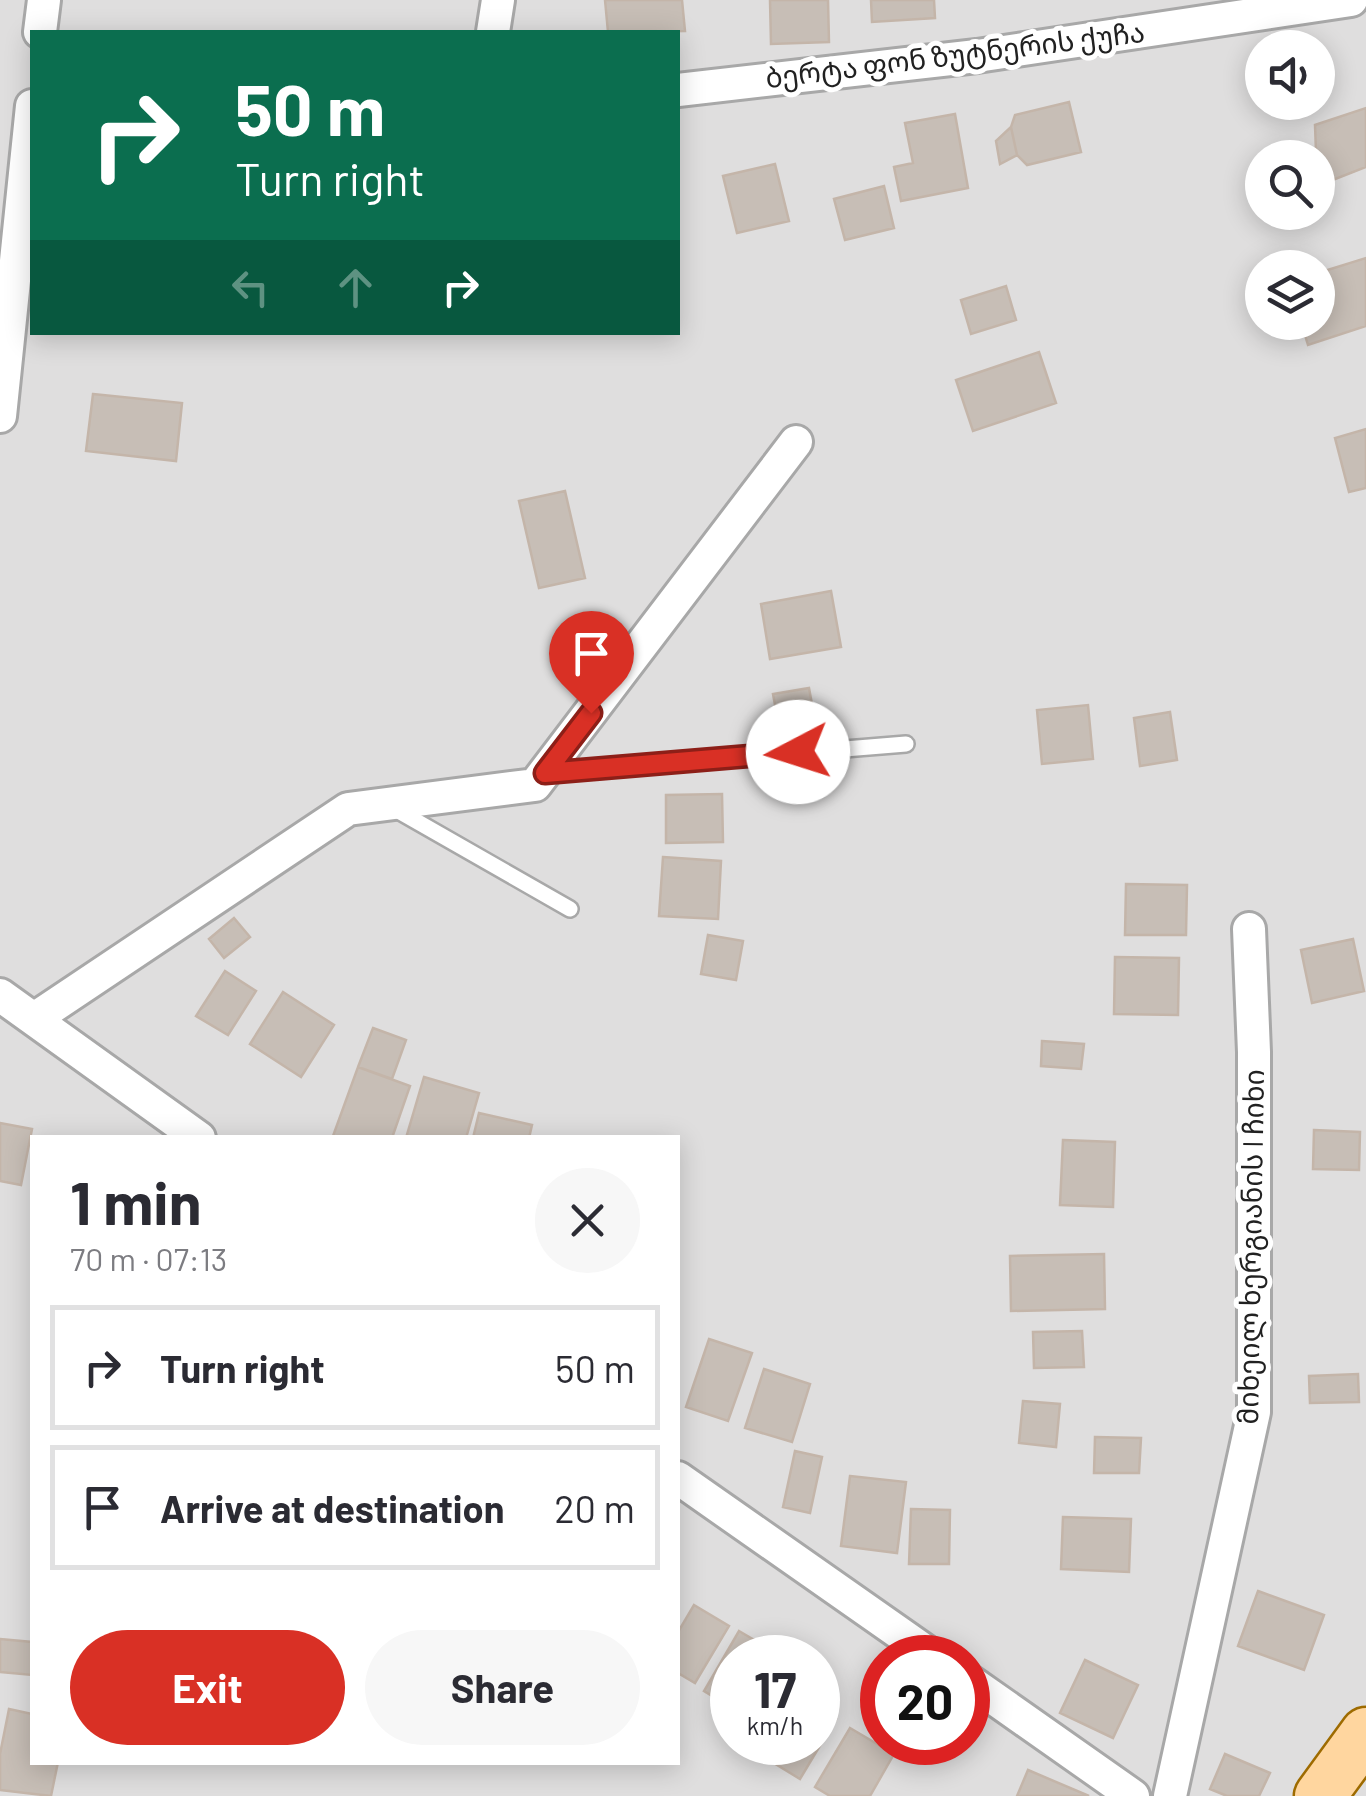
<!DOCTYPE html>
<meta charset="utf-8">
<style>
body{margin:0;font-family:Barlow,"Noto Sans Georgian",sans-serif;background:#f7f7f7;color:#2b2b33;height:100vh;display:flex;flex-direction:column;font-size:38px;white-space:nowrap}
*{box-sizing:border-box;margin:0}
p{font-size:32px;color:#7c7c81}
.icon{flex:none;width:55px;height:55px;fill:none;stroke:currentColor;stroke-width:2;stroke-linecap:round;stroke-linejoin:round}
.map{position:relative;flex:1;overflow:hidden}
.side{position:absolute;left:30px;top:1135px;width:650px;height:630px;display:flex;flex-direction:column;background:#fff;border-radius:0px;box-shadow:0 5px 25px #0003}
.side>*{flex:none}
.banner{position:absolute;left:30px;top:30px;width:650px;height:305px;border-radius:0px;box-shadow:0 5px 25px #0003;background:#0b6e4f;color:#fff;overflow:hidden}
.buttons{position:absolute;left:1245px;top:30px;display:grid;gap:20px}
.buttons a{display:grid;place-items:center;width:90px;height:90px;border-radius:50%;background:#fff;box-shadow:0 5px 25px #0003;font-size:50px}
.speed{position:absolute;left:710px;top:1635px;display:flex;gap:20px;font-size:50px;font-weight:700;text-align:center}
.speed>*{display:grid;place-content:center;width:130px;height:130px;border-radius:50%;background:#fff;box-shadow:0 5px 25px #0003;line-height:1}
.speed small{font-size:25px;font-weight:400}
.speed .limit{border:15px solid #d22;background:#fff;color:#111}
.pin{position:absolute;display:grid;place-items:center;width:85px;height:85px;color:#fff;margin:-102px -42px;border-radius:50% 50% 50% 0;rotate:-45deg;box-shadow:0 0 10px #0007}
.pin .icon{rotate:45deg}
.me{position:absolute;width:110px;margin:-55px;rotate:265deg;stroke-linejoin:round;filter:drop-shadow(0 0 8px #0008)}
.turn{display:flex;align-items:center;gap:35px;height:210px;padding:0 40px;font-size:45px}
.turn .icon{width:130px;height:130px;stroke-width:2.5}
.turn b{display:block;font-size:70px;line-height:85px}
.lanes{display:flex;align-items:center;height:95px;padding:0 40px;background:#0003;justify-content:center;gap:50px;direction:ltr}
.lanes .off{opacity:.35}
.round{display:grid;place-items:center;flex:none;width:105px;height:105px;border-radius:52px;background:#f7f7f7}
.headline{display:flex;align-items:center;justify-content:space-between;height:170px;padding:0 40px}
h1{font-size:60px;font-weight:700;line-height:75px}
.button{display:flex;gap:20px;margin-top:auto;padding:20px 40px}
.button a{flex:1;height:115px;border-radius:60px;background:#d93025;color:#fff;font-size:40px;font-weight:700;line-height:115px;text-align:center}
.button a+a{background:#f7f7f7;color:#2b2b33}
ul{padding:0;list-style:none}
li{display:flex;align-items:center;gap:30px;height:125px;margin:0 20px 15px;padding:0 20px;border:5px solid #e1e1e2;border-radius:0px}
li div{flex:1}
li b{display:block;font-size:38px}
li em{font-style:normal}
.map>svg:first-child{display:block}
</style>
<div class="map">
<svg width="1366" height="1796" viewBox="0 0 1366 1796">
<rect width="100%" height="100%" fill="#f2eee8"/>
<!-- residential -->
<path fill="#dfdede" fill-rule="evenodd" d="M0 0H1366V1796H0ZM32 32H678V332H32ZM1262 48H1318V102H1262ZM1262 158H1318V212H1262ZM1262 268H1318V322H1262ZM32 1138H678V1762H32ZM732 1658H818V1742H732ZM882 1658H968V1742H882Z"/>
<!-- building -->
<path fill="#c7beb6" stroke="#c4b5a9" stroke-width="2.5" d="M605 0H682L685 31 608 32Z
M770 0H828L829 42 771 44Z
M871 0H934L935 18 872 22Z
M1069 102 1081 152 1027 165 1017 155 1011 127 1015 115Z
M1366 108V167L1325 183 1316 152 1315 125Z
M955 114 968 188 901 201 894 167 913 163 905 123Z
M1011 127 1017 155 1000 164 996 141Z
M775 164 789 221 737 233 723 176Z
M884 186 894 228 845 240 834 199Z
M1366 258V326L1308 345 1301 322H1318V273Z
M1006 286 1016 320 971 334 961 300Z
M1039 352 1056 403 973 431 956 380Z
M93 394 182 403 176 461 86 451Z
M1366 429V488L1349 492 1335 438Z
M565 491 585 578 539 588 519 501Z
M831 591 841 647 770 659 761 604Z
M809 688 816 726 780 732 773 694Z
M1088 705 1093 759 1042 764 1037 710Z
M1170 712 1177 760 1140 766 1134 718Z
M722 794 723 842 666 843V795Z
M663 857 721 861 718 919 659 916Z
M1126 884 1187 885 1186 935H1125Z
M234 918 250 937 224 958 209 939Z
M708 935 743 941 736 980 701 974Z
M1353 939 1364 991 1312 1003 1301 950Z
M1115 957 1179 958 1178 1015 1114 1014Z
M225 971 256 991 228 1035 196 1016Z
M283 992 334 1025 301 1077 250 1044Z
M373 1028 406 1040 392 1079 358 1067Z
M1042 1041 1084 1044 1081 1069 1041 1066Z
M358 1067 410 1086 392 1138 333 1136Z
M424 1077 479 1093 466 1138H406Z
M479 1113 532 1125 529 1138H473Z
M0 1123 32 1129 21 1185 0 1181Z
M1314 1130 1360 1132 1359 1170 1313 1169Z
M1063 1140 1115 1142 1113 1207 1060 1205Z
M1104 1254 1105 1309 1011 1311 1010 1256Z
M1082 1331 1084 1367 1034 1368 1033 1332Z
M709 1339 752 1353 728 1421 686 1407Z
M764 1369 810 1384 792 1442 745 1428Z
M1358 1374 1359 1402 1310 1403 1309 1376Z
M1023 1401 1060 1404 1056 1447 1019 1443Z
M1095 1437 1141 1438 1139 1473H1094Z
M795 1451 822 1457 810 1513 783 1507Z
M850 1476 906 1482 897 1553 841 1546Z
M911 1509 950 1510 949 1564H909Z
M1063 1517 1131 1519 1129 1572 1061 1569Z
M1258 1591 1324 1615 1304 1670 1238 1646Z
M694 1605 729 1626 695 1683 678 1673V1632Z
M739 1631 785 1658H732V1708L704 1691Z
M0 1639 32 1642V1675L0 1672Z
M1085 1660 1138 1685 1113 1738 1060 1713Z
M818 1708 836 1719 800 1779 759 1754 766 1742H818Z
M9 1709 32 1714V1762H58L51 1796 0 1790V1754Z
M850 1728 894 1754 870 1796H830L815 1787Z
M1225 1754 1270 1773 1259 1796H1227L1210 1789Z
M1028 1770 1089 1796H1017Z"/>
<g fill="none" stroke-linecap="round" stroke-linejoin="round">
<!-- service casing -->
<g stroke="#a8a8a8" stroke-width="20">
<path id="service" d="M549 773 906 744
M395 809 570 909"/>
</g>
<!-- minor casing -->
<g stroke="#a8a8a8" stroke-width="38">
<path id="minor" d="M40 32 44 0
M493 32 498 0
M678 90 977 56 1351 0
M0 416 32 106
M0 995 199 1138
M34 1019 348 809 535 785 796 442
M678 1478 935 1658
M968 1680 1133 1796
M1170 1796 1254 1412V1052L1249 929"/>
</g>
<!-- primary casing -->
<g stroke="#9e6b00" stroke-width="55">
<path id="primary" d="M1320 1796 1366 1733"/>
</g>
<!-- service -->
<use href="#service" stroke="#fff" stroke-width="15"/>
<!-- minor -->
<use href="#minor" stroke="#fff" stroke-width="32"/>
<!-- primary -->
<use href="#primary" stroke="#ffd69f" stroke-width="50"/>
</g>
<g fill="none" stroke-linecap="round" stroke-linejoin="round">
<!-- route casing -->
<g stroke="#8d1f18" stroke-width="25">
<path id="route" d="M591 713 545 773 798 752"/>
</g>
<!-- route -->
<use href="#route" stroke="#d93025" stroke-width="18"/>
</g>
<g text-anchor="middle" stroke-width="10" stroke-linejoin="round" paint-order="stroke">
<!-- street labels -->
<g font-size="28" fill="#212121" stroke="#fff">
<text transform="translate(955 55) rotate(-7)" y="10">ბერტა ფონ ზუტნერის ქუჩა</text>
<text transform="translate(1251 1247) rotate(-89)" y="10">მიხეილ ხერგიანის I ჩიხი</text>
</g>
</g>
</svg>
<div class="buttons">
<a><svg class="icon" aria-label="sound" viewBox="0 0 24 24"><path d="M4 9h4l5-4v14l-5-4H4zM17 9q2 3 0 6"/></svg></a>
<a><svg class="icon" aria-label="search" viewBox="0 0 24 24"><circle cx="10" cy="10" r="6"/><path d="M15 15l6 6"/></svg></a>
<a><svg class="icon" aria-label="layers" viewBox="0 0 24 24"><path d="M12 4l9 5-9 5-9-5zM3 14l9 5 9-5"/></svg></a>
</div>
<div class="speed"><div>17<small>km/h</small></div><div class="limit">20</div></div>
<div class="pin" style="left:591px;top:713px;background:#d93025"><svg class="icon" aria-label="arrive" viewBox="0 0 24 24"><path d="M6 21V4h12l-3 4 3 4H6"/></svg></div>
<svg class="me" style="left:798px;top:752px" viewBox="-20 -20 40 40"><circle r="19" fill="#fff"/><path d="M0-13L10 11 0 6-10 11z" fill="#d93025"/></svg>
<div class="banner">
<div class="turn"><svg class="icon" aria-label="right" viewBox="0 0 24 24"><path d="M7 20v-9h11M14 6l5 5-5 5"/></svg><div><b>50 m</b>Turn right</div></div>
<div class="lanes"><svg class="icon off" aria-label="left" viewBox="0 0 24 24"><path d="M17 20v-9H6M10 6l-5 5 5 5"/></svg><svg class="icon off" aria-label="ahead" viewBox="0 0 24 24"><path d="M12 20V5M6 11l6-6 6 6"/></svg><svg class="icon" aria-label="right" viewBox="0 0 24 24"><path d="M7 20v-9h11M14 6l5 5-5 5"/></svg></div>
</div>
<section class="side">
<div class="headline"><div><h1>1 min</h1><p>70 m · 07:13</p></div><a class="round"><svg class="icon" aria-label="close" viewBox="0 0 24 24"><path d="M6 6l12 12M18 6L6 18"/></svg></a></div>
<ul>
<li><svg class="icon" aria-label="right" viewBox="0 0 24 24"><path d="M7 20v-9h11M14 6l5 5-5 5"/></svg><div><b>Turn right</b></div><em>50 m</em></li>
<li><svg class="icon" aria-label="arrive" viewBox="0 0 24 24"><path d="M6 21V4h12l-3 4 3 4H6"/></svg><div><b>Arrive at destination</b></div><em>20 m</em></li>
</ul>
<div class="button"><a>Exit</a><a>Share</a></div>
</section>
</div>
